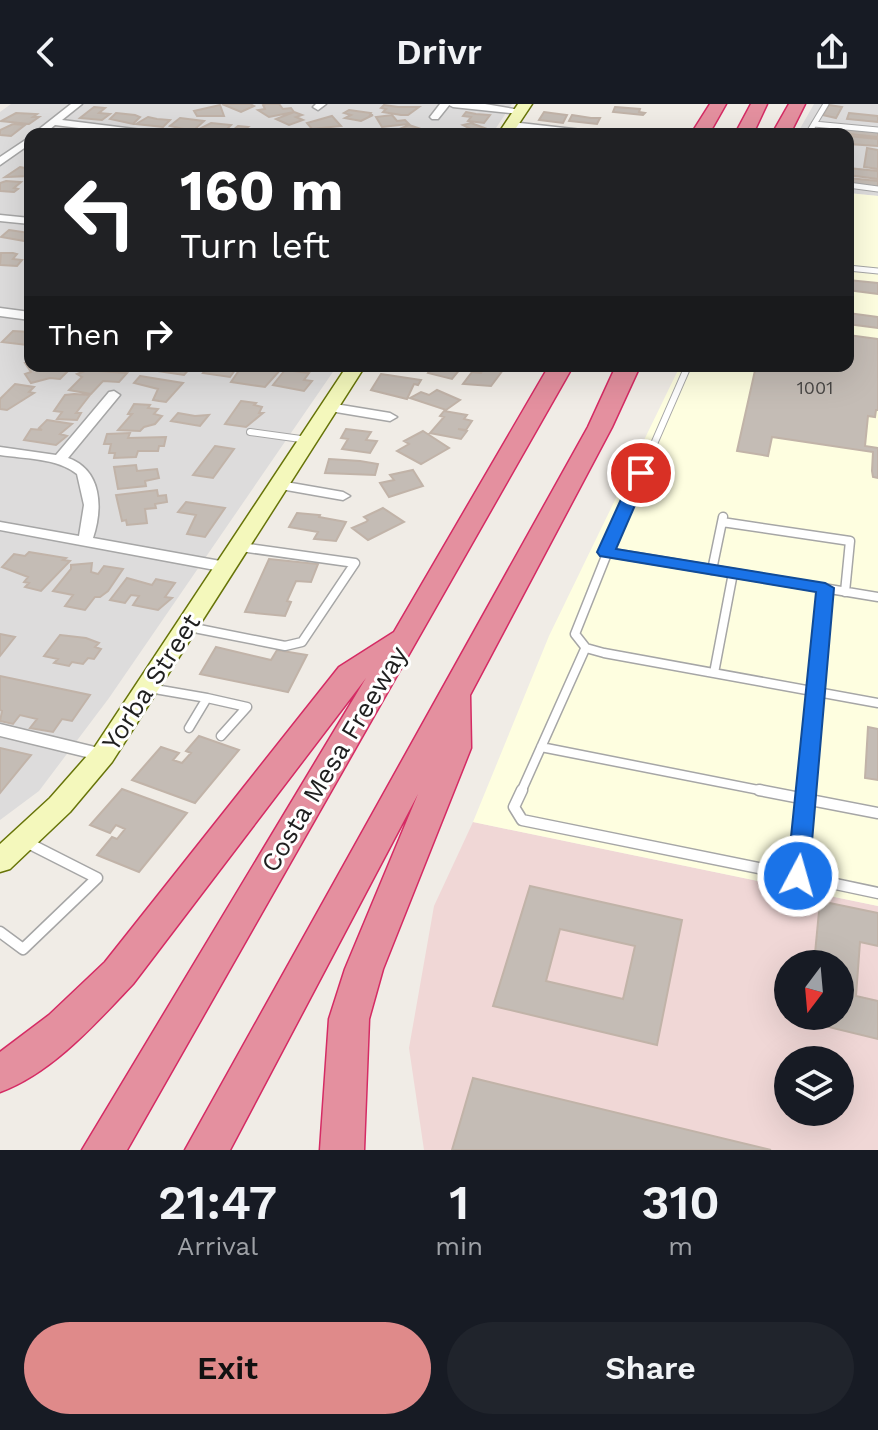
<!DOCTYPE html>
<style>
body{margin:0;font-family:"Work Sans",sans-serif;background:#20242c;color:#f1f3f6;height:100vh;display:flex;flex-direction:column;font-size:30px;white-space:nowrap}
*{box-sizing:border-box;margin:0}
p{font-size:26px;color:#9ea1a6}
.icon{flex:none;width:44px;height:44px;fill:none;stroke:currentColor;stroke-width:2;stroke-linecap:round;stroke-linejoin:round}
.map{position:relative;height:1046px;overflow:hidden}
.side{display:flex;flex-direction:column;background:#171b24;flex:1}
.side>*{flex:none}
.guide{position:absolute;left:24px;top:24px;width:830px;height:244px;border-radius:16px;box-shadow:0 8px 32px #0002;background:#202124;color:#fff;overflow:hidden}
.needle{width:52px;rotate:196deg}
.buttons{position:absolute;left:774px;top:846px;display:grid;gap:16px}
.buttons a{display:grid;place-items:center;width:80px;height:80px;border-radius:50%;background:#171b24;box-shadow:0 8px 32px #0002;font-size:40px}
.pin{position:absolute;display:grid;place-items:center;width:68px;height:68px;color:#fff;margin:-34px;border:4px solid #fff;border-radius:50%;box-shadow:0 2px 8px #0007}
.me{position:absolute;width:88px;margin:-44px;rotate:6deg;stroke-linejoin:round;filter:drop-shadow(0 0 6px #0008)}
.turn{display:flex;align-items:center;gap:28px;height:168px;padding:0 24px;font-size:36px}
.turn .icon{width:104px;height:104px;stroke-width:2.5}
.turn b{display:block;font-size:56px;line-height:68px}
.then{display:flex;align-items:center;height:76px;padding:0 24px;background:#0003;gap:16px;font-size:30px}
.eta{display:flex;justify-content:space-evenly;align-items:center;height:136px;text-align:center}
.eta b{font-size:48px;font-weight:600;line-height:56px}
.button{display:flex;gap:16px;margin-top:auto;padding:16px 24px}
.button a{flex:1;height:92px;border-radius:48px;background:#df8a8a;color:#111;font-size:32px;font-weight:600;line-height:92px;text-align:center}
.button a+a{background:#20242c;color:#f1f3f6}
header{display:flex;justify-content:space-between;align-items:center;height:104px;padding:0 24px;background:#171b24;font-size:36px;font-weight:600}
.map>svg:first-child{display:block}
</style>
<header><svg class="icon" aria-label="back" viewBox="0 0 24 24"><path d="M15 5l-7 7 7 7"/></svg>Drivr<svg class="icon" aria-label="share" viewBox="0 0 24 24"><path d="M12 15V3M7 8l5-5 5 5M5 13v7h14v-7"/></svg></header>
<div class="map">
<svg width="878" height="1046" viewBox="0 0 878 1046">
<rect width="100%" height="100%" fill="#f0ece6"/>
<!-- residential -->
<path fill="#dddcdc" d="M11 0H512L492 30H30V262H337L109 594 39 687 0 716V8Z
M814 0H878V92L848 89V30H797Z"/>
<!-- commercial -->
<path fill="#f0d7d6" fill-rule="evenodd" d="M473 718 878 802V1046H424L409 944 434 802ZM788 860H840V912H788ZM788 956H840V1008H788Z"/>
<!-- education -->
<path fill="#fefee0" d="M848 89 878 92V802L473 718 549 532 680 262H848Z"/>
<!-- building -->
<path fill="#c4bcb5" stroke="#c1b3a8" stroke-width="2" fill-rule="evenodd" d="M222 0H250L254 2 241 8Z
M279 0 283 5 291 4 294 8 269 13 258 6 265 5 263 1 266 0Z
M220 1 224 12H197L194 7Z
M384 1 398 3H419L408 11H401L383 8 386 5 381 4Z
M829 1 842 3 836 14 823 11Z
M94 3 105 4 99 9 110 10 102 16 80 14Z
M615 3 640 5 639 8 645 9 643 11 613 8Z
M349 6 371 9 370 11H373L361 17 345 14 351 11 344 9Z
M294 8 302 11 296 13 303 16 289 21 276 15Z
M466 8 476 10 490 11 484 19 468 17 471 13 463 12Z
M544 8 551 9 567 11 563 19 539 16Z
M16 9 37 10 33 13H39L29 20 1 17Z
M116 9 135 11 140 13 133 20 110 15Z
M849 9 878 12V18L847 15Z
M392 11 397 17 405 16 409 20 382 23 376 13Z
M572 11 591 14H600L597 20 569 17Z
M332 12 341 22 312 25 307 19Z
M148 13 157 15 170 16 163 23 136 20Z
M180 14 204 17 193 27 170 22Z
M211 19 231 21 225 27 216 28 197 26Z
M471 19 490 26 475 30 457 28 469 24 463 21Z
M13 20 25 21 11 32 0 31V26Z
M409 21 418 24 412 26 420 29 392 28Z
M238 22 248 23 245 25 248 27 261 28 228 30Z
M841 24 878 28V33L840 29Z
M848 32 878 35V42L848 40Z
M867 44 878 46V65L864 63Z
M20 63 30 65V72L5 73Z
M848 64 878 67V75L848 71Z
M848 74 878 77V83L848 80Z
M6 77 21 78 14 84 18 85 14 88 0 87V79Z
M9 126 30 129V138L1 133Z
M1 149H13L17 150 13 155 22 156 17 162 0 161Z
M848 176 878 179V190L848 186Z
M848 209 878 213V224L848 220Z
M13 227 30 228V239L27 241 2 238Z
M848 231 878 235V306H876L875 313 868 312 865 342 878 344V374L873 373 872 367 873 348 772 333 768 352 737 347 756 262H848Z
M30 258V262L69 266 60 275 50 274 31 279 25 270 31 268 25 259Z
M154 262H192L184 271 151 266Z
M205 262H238L230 273 203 269 208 263Z
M242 262 257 264 266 262 282 264 265 283 231 278Z
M433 262H455L461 264 452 275 428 269Z
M485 263 503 266 491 282 463 280 472 268 481 269Z
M93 264 98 267 127 269 119 278 103 277 91 290 69 286 82 273 77 270Z
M285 266 309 269 304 276 312 277 304 287 273 281Z
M381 270 421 276 418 281 414 280 407 295 371 286Z
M140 272 183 279 166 298 159 297 153 296 158 285 134 279Z
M15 280 34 283 29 288 34 289 7 306 0 305V295Z
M437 286 460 296 446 306 410 294 421 288 429 291Z
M74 290 90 291 76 309H81L77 316 57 315 62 308 54 307 65 291Z
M241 297 256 299 254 301 262 303 259 309H263L246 323 225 320Z
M134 300 150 301 148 304 158 305 154 310 162 312 155 320 144 323 140 327 118 326 132 310H128Z
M444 307 467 311 464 315 472 317 466 326 458 325 467 327 461 335 430 329 444 313 440 312Z
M178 309 195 312 209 311 200 322 171 317Z
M47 316 72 320 60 330 67 332 56 341 24 336 31 325 42 326 39 324Z
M346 325 371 328 366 336 377 337 370 349 342 345 348 335 341 334Z
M423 327 449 344 421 360 397 347 409 340 404 337Z
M130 329 128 334 166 333 164 342H159L158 347H138L136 353 114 354 115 349H109L111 340H104L107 330Z
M215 342 234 345 213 374 193 371Z
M329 355 360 357 378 360 375 371 325 369Z
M136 361 137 367 157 365 159 374 145 377 146 382 118 385 114 363Z
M413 366 423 382 389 393 380 379 394 376 390 371Z
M157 386 158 392 166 391 167 398 155 400 156 404 145 405 147 419 127 421 126 416 122 417 116 391Z
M186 398 225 404 205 433 187 430 196 411 178 408Z
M383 404 404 418 368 436 352 424 366 418 368 416 364 413Z
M297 409 320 411 319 413 346 418 336 437 314 435 318 428 289 423Z
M29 448 66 454 63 456 70 457 41 487 25 483 29 479 24 478 28 473 2 463 14 450 25 452Z
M269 455 318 460 311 478 296 477 287 497 291 498 285 512 245 508Z
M92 459 91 468 98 470 104 462 123 465 108 487 100 493H95L85 506 65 502 73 491 53 487 71 465V461Z
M127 474 152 481 156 475 175 479 165 493 172 494 158 506 133 501 139 492 131 491 125 499 110 496Z
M0 530 15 533 0 552Z
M60 531 86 534 99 539 95 543 101 545 94 555 88 554 83 560 72 558 69 562 54 559 58 555 44 552Z
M216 543 271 556 277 546 307 551 288 588 200 570Z
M0 572 90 591 72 617 62 615 53 628 30 624 37 615 20 611 13 620 0 617 2 607 0 606Z
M868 623 878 625V676L865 674Z
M199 632 239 646 195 699 132 676 161 643 179 649 173 656 182 659 191 649 186 647Z
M0 644 31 651 0 689Z
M122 685 187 709 139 768 97 751 112 733 117 735 125 725 116 721 110 729 90 721Z
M530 782 682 816 657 941 493 902ZM560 825 635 842 623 895 546 877Z
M820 797 878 809V842L860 838 856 892 878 897V935L808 918V912H840V860H814Z
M473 974 771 1046H452Z"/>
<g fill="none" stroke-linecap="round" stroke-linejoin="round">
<!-- service-far3 casing -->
<g stroke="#a6a6a6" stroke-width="7">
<path id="service-far3" d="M814 20 878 26
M808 30 826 0
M848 81 878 85
M848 164 878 167"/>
</g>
<!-- service-far2 casing -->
<g stroke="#a6a6a6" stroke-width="8">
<path id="service-far2" d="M250 328 308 336
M626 404 688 262"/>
</g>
<!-- service-far1 casing -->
<g stroke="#a6a6a6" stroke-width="11">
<path id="service-far1" d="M626 402 575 530 586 544 604 549 878 599
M722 418 850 437 845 488
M606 448 878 493
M712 466 723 413
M189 523 285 542 302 538 355 459 241 443
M714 569 733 469
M149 584 207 594 189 624
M207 594 247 603 221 632
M541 643 769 688
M521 688 585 545
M806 688 825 484"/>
</g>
<!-- service casing -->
<g stroke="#a6a6a6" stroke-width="13">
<path id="service" d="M522 686 514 703 522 716 798 772
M759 686 878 709
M806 686 798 772 878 789
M0 828 23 845 97 774 28 739"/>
</g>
<!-- minor casing -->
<g stroke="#a6a6a6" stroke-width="3">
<path id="minor" d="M71 0H82L62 16 150 27 155 30H127L55 21 44 30H33Z
M316 0H326L318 6 313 3Z
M440 0H450L438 15H432L430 13Z
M511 18 591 27 596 30H566L508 23 506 21Z
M30 33V40L0 61V53Z
M0 111 30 114V120L0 117Z
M0 204 30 208V216L0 212Z
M114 287 120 291 68 354C102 366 103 404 93 434L226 458 234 463 231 466 226 468 0 426V418L79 432 84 401 77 370C57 354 26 355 0 351V343L56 351 109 288Z
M329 299 390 309 397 313 390 317 324 306 322 303Z
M280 377 343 388 350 392 343 396 275 384 273 381 275 378Z
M0 620 103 645 109 647 112 651 109 655 103 657 0 632Z"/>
</g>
<!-- tertiary casing -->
<g stroke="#a6a6a6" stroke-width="3">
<path id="tertiary" d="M447 0H485L526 7 520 10 453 3Z"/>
</g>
<!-- secondary casing -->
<g stroke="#677408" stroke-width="3">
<path id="secondary" d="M518 0H532L512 30H498Z
M347 262H365L112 658 70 708 10 765 0 768V740L50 694 94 644Z"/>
</g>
<!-- motorway casing -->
<g stroke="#d52b64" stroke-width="3">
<path id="motorway" d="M710 0H726L709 30H691Z
M751 0H767L753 30H735Z
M789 0H805L790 30H772Z
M549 262H573L127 1046H82L366 574 133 880C95 920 52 969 0 988V948L49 911 105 858 339 563 394 528Z
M616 262H640L612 323 470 591 471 644 383 865 369 915 364 1046H320L329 915 345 865 418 690 230 1046H185L588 323Z"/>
</g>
<!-- service-far3 -->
<use href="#service-far3" stroke="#fff" stroke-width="5"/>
<!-- service-far2 -->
<use href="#service-far2" stroke="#fff" stroke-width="6"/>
<!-- service-far1 -->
<use href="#service-far1" stroke="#fff" stroke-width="8"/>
<!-- service -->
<use href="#service" stroke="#fff" stroke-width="10"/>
<!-- minor -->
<use href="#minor" fill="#fff" fill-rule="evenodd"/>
<!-- tertiary -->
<use href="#tertiary" fill="#fff" fill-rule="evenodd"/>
<!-- secondary -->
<use href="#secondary" fill="#f4f8bc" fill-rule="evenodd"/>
<!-- motorway -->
<use href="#motorway" fill="#e4909f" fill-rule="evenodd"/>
</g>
<!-- route -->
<path fill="#1a73e8" stroke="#114b97" stroke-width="2" d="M641 364 649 369 616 445 825 479 834 484 809 772 806 778 798 780 790 778 787 772 816 488 600 452 597 448 633 369Z"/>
<g text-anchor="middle" stroke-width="6" stroke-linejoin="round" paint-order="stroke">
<!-- far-number labels -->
<g font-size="18" fill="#484644">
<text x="815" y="290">1001</text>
</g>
<!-- street labels -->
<g font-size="26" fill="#1f1f1f" stroke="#fff">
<text transform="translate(151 578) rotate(-57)" y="9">Yorba Street</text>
<text transform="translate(334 655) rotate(-59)" y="9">Costa Mesa Freeway</text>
</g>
</g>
</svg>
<div class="buttons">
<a><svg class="needle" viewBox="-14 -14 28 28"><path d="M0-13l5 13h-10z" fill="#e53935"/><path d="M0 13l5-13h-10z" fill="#9ea1a6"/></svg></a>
<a><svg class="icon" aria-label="layers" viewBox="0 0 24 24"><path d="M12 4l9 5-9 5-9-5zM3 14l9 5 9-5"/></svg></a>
</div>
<div class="pin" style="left:641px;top:369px;background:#d93025"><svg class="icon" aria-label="arrive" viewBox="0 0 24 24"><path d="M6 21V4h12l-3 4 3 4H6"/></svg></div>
<svg class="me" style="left:798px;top:772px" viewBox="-20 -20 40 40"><circle r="17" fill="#1a73e8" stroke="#fff" stroke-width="3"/><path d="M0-11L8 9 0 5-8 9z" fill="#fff"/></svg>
<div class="guide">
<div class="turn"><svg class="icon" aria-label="left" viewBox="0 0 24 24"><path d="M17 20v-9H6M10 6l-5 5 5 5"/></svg><div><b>160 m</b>Turn left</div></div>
<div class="then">Then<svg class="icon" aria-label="right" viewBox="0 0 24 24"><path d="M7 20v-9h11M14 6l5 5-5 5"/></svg></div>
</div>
</div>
<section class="side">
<div class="eta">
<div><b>21:47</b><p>Arrival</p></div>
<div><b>1</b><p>min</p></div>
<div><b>310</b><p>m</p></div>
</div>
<div class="button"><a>Exit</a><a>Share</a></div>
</section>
